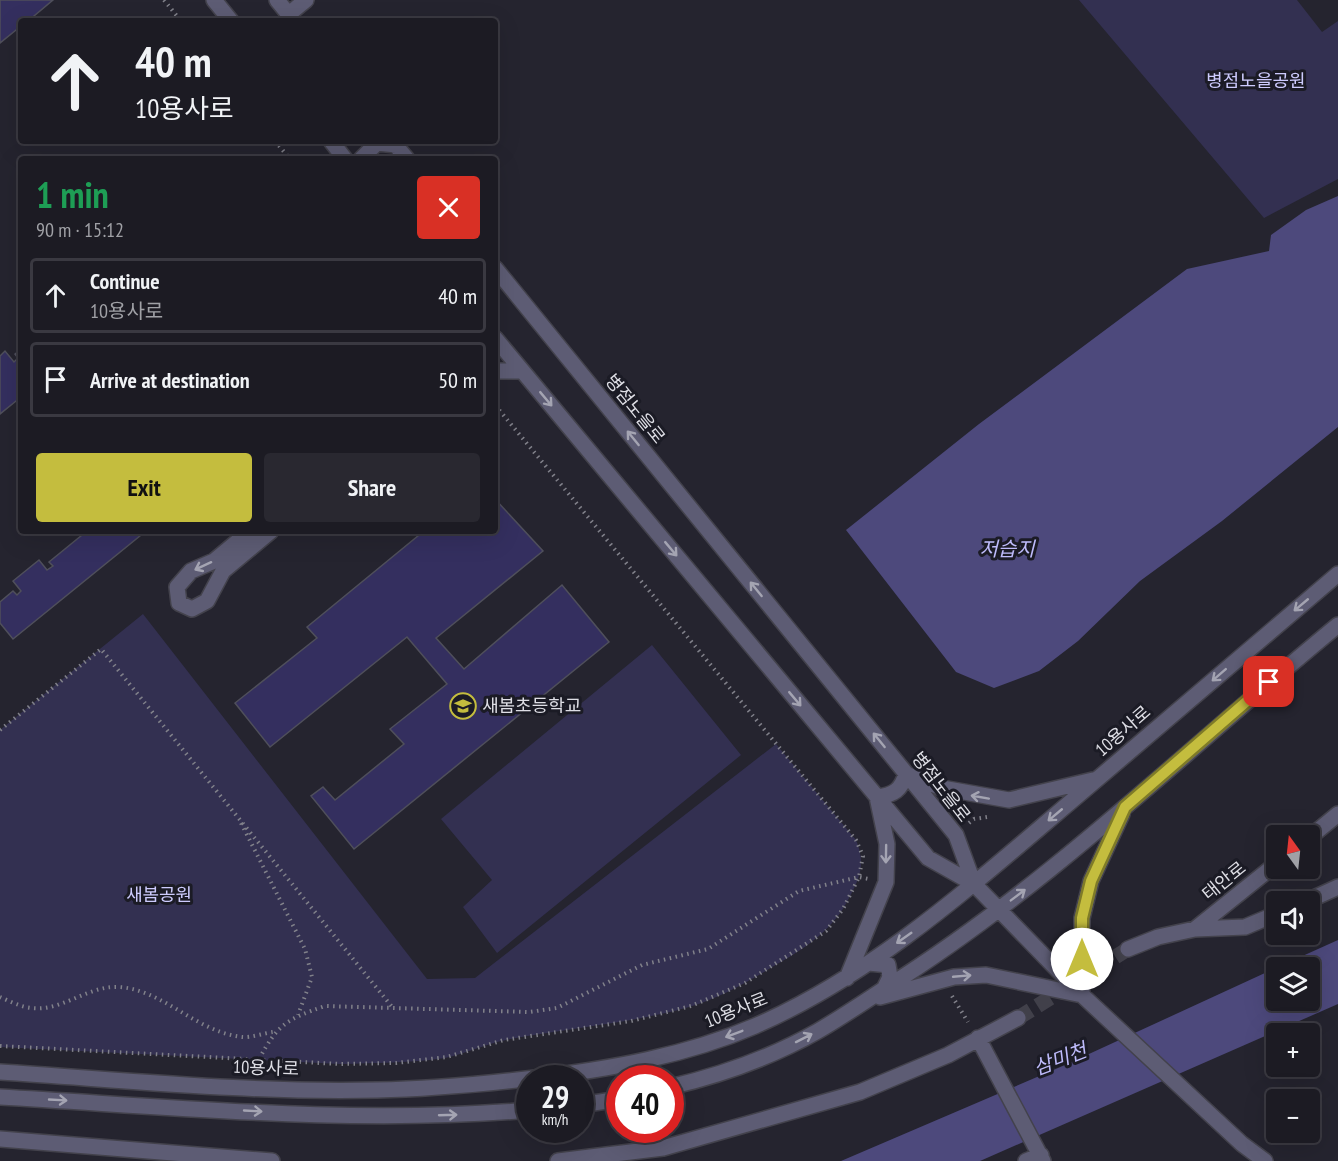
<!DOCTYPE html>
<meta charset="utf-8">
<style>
body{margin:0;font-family:"PT Sans Narrow","Noto Sans KR",sans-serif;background:#292830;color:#f1f3f6;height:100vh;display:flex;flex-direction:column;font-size:22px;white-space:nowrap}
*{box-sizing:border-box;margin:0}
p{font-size:20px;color:#a0a1a6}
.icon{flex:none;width:33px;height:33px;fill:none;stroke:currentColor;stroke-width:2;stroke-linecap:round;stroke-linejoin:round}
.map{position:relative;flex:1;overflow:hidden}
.side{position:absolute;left:18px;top:156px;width:480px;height:378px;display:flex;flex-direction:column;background:#1c1b23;border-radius:6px;box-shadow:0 6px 24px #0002,0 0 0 2px #3a3941}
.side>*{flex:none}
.hud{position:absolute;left:18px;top:18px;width:480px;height:126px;border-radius:6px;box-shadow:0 6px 24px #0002,0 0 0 2px #3a3941;background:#1c1b23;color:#f1f3f6;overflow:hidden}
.needle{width:39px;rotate:345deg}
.controls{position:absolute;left:1266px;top:825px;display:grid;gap:12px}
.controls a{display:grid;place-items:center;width:54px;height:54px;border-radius:6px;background:#1c1b23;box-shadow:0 6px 24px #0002,0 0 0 2px #3a3941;font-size:30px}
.speed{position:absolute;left:516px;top:1065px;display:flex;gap:12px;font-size:30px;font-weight:700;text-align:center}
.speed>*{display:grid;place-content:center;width:78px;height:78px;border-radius:50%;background:#1c1b23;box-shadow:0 6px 24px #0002,0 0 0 2px #3a3941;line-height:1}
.speed small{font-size:15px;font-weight:400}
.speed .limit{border:9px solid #d22;background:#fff;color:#111}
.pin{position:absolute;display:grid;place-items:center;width:51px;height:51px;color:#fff;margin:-26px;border-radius:12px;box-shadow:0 3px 9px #0006}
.me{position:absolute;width:66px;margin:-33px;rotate:0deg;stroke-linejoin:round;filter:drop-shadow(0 0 4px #0008)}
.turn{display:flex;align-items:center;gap:21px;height:126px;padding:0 18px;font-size:27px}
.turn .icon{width:78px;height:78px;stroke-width:2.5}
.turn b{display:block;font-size:42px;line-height:51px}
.round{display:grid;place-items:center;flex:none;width:63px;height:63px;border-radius:6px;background:#292830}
.summary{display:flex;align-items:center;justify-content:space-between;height:102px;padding:0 18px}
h1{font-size:36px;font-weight:700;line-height:45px;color:#1e9e55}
.cta{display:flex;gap:12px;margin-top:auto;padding:12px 18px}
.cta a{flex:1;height:69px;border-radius:6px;background:#c4bd3e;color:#111;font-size:24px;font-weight:700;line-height:69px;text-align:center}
.cta a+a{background:#292830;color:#f1f3f6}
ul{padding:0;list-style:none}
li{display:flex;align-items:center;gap:18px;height:75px;margin:0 12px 9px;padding:0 6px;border:3px solid #3a3941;border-radius:6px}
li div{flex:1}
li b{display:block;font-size:22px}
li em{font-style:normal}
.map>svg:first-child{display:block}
</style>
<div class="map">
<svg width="1338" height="1161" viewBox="0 0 1338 1161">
<rect width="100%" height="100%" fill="#25242f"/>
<!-- green -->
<path fill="#333051" d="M1079 0H1297L1322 32 1338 21V179L1264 218Z
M143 614 427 979 475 978 776 744 856 840C866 864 860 878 848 900 833 929 807 947 779 963 751 980 721 998 689 1007 629 1024 567 1028 506 1040 485 1044 465 1054 445 1058 410 1063 375 1063 340 1064L0 1047V730Z
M652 645 741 755 497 953 463 907 492 880 441 819Z"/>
<!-- water -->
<path fill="#4d497c" d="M1338 196V427L1222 521 1140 581 1078 641 1039 671 994 688 956 672 846 530 979 424 1187 269 1269 251 1271 235 1306 210Z
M1338 940V1004L980 1161H841L1065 1065 1276 968V1000H1310V968L1278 967Z"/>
<!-- building -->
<path fill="#342f5f" stroke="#4f4f5b" stroke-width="1.5" d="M0 0H53L28 21H21V26L0 43Z
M21 349V397L0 414V356L5 351 14 362 18 358 15 354Z
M495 499 543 551 436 638 464 669 562 585 609 642 354 849 311 796 323 787 335 800 404 744 390 729 447 684 407 637 270 747 235 703 317 638 307 627 424 531H495Z
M87 531H146L13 639 0 623V602L13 591 17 595 21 591 13 581 39 560 47 570 53 566 49 562Z"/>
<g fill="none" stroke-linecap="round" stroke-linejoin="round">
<!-- minor-tunnel -->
<path stroke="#41404a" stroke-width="15" stroke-dasharray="15 8" stroke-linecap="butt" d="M1018 1018 1128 949"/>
<!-- minor casing -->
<g stroke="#43424c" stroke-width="18">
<path id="minor" d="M214 0 231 21
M277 0 294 21
M289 14 306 0
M331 141 345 159
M392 141 407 159
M361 159 377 143 396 145
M495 268 956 835 974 884
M495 338 928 858 974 884 1082 995 1242 1144 1265 1161
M495 371H522
M250 531 214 561 191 571 177 587 179 603 192 609 207 601 223 571 271 531
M1310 837 1338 814
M1305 902 1338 887
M1195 929 1276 864
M1128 949 1158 937 1195 929 1245 927 1276 914
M869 963 888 965 890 977 884 989
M847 978 886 882 887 844 877 797C894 795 901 790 906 774L942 788 1009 800 1093 780
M1082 995V918L1091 881 1122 814
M880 997 954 977 986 975 1082 995
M978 1038 1043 1161
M0 1072C125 1080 252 1093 377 1090 430 1089 483 1084 535 1078 610 1069 685 1056 755 1026 874 974 970 887 1068 804 1158 727 1248 650 1338 574
M670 1087C721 1075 772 1057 818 1031 842 1017 864 1002 887 987 1051 884 1189 747 1338 625
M0 1097C176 1107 354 1125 530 1110
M580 1105 620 1099
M0 1139 272 1161
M558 1161 663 1148 860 1092 948 1055 1018 1018
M1026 1161 1041 1155"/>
</g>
<!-- path -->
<path stroke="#81818a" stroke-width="4" stroke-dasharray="1.5 4.5" stroke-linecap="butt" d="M164 0 181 21
M275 141 290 159
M0 730 101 649 393 1008
M241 823 305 949 312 977 298 1015
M969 823 974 819 987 817
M952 996 968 1022
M0 997C9 1001 21 1007 31 1008 62 1012 88 985 119 987 164 990 196 1032 242 1037 251 1038 264 1033 273 1032
M0 1046 340 1064 396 1063 447 1057 504 1040 631 1021 691 1006 745 983 826 931 843 909 859 877 863 856 856 840 495 405
M259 1059C278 1024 287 1019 325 1006L529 1012 557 1008 642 965 708 949 799 891 859 877 869 879"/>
<!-- minor -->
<use href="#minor" stroke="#5d5c74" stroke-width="15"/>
</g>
<!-- one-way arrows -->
<defs><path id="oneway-shaft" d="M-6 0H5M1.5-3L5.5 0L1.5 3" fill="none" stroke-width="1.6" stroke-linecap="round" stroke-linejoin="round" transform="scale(1.5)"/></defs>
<g stroke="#a4a4b2">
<use href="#oneway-shaft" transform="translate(546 399) rotate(50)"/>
<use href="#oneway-shaft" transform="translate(633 438) rotate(-129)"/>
<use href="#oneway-shaft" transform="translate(671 549) rotate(50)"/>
<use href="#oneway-shaft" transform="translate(203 566) rotate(155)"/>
<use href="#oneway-shaft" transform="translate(756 589) rotate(-129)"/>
<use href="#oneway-shaft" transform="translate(1301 605) rotate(140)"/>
<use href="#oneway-shaft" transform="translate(1219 675) rotate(139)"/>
<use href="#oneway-shaft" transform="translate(795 699) rotate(50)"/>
<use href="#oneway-shaft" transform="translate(879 740) rotate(-129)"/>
<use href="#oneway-shaft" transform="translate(980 797) rotate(-170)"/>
<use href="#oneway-shaft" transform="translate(1055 815) rotate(140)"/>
<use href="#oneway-shaft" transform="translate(886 854) rotate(91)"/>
<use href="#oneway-shaft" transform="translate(1018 895) rotate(-37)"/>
<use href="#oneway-shaft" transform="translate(904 938) rotate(145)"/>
<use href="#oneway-shaft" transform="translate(962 976) rotate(-5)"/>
<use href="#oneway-shaft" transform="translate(734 1034) rotate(159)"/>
<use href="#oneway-shaft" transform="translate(804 1038) rotate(-27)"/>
<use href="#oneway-shaft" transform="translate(58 1100) rotate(3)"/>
<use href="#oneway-shaft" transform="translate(253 1111) rotate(3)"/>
<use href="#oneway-shaft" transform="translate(448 1115) rotate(-2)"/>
</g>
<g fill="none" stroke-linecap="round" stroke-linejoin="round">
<!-- route casing -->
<g stroke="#7f7b28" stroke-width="15">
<path id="route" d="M1082 959V918L1091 881 1125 807 1269 682"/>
</g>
<!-- route -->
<use href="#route" stroke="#c4bd3e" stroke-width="10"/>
</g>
<!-- icons -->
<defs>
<g id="school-ring" transform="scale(1.35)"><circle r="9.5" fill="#1b1b25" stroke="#c4bd3e" stroke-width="1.5"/><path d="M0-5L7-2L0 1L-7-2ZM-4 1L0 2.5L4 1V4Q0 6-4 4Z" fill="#c4bd3e"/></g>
</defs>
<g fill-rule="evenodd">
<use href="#school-ring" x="463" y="706"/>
</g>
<g text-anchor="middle" stroke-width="6" stroke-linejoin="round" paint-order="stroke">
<!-- park labels -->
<g font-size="18" fill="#cdcbfd" stroke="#1b1b25">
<text x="1256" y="87">병점노을공원</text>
<text x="159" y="901">새봄공원</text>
</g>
<!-- street labels -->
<g font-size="18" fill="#dedee5" stroke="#1b1b25">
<text transform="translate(635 409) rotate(51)" y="6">병점노을로</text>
<text transform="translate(1123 731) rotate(-41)" y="6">10용사로</text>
<text transform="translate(941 787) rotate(52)" y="6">병점노을로</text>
<text transform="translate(1224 881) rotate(-39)" y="6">태안로</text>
<text transform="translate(736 1010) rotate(-22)" y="6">10용사로</text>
<text transform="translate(266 1068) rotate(2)" y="6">10용사로</text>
</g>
<!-- poi labels -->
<g font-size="18" fill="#dedee5" stroke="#1b1b25" text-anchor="start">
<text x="482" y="712">새봄초등학교</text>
</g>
<!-- water labels -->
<g font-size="20" font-style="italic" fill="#bebbfb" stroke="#1b1b25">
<text x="1007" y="556">저습지</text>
<text transform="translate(1060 1059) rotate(-21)" y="7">삼미천</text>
</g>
</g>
</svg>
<div class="controls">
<a><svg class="needle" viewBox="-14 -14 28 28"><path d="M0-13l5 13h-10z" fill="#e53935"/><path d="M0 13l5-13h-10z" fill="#a0a1a6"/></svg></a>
<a><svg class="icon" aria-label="sound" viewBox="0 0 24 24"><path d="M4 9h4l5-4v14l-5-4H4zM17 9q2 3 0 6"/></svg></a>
<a><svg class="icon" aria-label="layers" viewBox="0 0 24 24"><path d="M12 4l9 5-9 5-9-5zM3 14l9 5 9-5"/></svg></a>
<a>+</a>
<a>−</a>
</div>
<div class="speed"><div>29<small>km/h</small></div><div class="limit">40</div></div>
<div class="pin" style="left:1269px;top:682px;background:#d93025"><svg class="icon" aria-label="arrive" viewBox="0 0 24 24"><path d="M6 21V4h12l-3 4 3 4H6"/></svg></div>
<svg class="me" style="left:1082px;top:959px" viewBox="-20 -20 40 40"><circle r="19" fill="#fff"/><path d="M0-13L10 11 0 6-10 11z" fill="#c4bd3e"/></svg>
<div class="hud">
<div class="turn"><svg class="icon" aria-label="ahead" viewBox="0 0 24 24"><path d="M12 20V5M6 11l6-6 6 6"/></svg><div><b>40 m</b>10용사로</div></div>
</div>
<section class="side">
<div class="summary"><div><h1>1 min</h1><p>90 m · 15:12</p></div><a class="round" style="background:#d93025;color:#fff"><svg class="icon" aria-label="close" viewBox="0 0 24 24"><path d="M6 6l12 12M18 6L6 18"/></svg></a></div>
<ul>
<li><svg class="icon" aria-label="ahead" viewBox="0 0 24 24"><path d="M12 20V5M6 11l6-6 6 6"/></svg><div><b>Continue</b><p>10용사로</p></div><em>40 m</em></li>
<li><svg class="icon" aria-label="arrive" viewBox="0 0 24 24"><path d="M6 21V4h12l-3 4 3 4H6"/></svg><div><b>Arrive at destination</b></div><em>50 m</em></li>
</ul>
<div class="cta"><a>Exit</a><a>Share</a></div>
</section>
</div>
